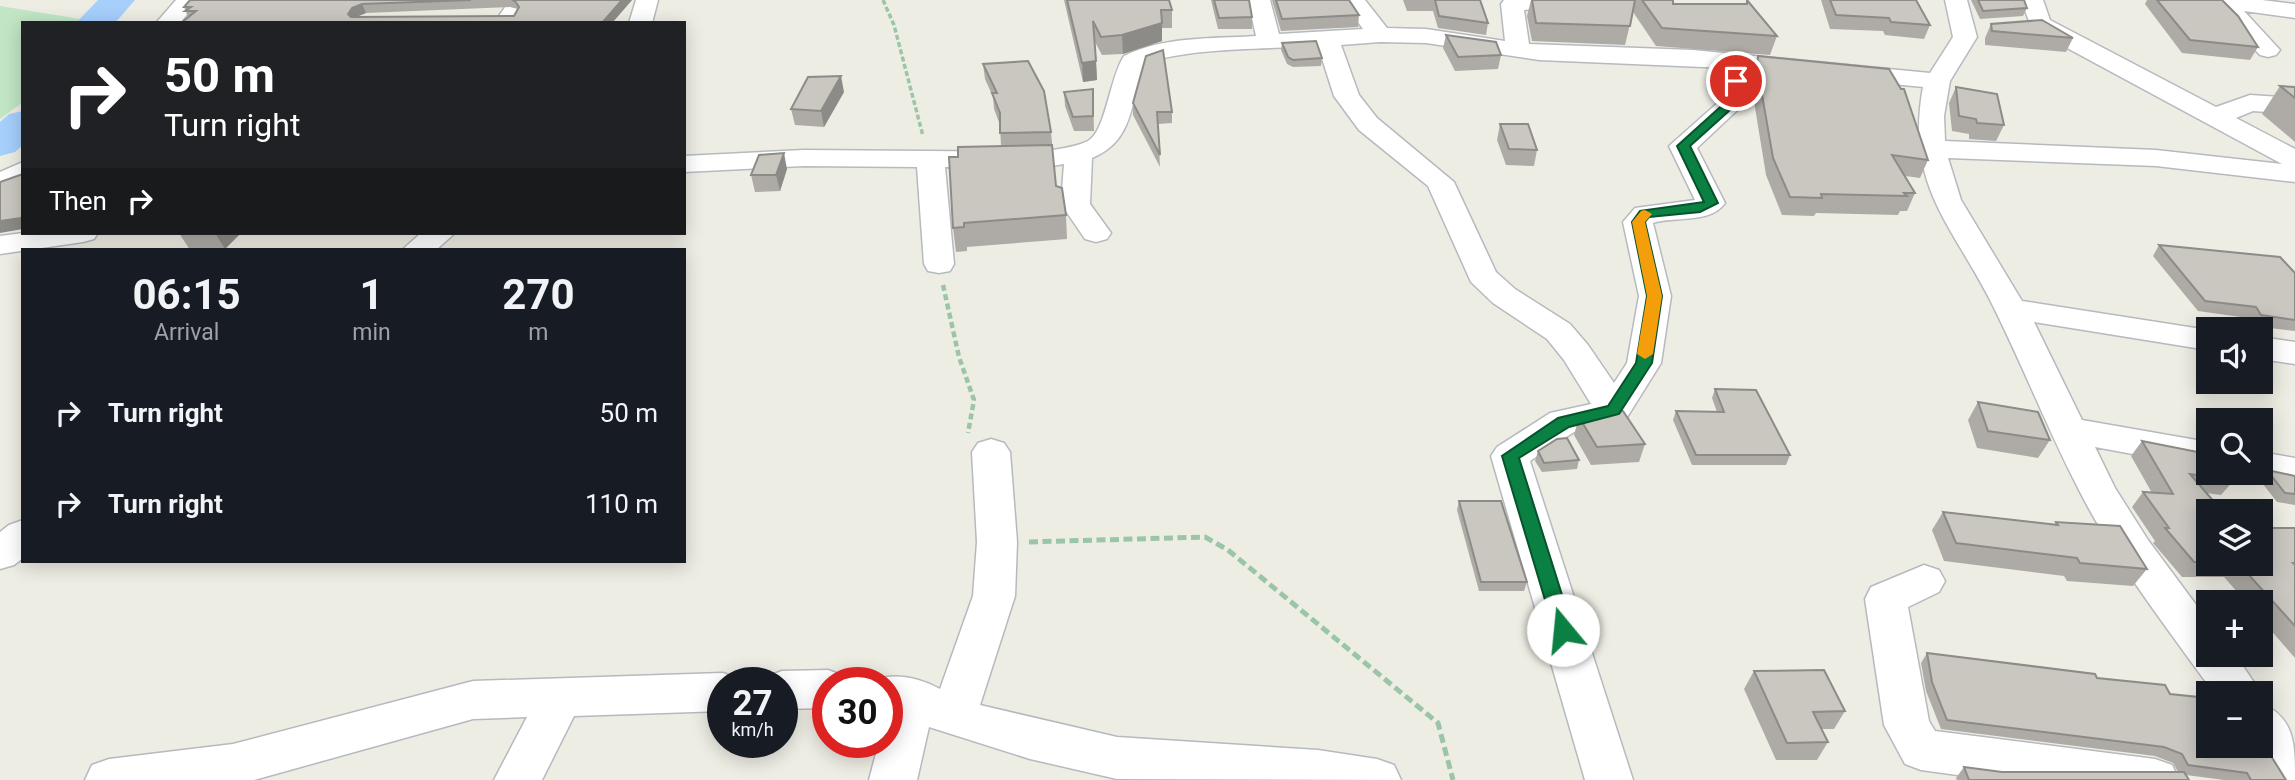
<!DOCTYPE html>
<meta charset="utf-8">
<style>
body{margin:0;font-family:Roboto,sans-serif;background:#20242c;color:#f1f3f6;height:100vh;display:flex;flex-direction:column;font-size:26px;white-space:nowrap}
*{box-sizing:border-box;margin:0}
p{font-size:23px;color:#9ea1a6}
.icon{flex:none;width:38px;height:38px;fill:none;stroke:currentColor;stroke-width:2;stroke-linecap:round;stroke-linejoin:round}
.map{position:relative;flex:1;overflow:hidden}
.panel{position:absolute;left:21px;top:248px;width:665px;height:315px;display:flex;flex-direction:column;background:#171b24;border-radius:0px;box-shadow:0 4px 18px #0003}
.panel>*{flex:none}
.top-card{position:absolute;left:21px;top:21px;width:665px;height:214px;border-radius:0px;box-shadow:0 4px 18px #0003;background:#202124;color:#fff;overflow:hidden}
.fabs{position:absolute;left:2196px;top:317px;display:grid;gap:14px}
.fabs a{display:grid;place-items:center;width:77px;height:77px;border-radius:0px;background:#171b24;box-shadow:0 4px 18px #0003;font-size:35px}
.speed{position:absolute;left:707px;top:667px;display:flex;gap:14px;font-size:35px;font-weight:700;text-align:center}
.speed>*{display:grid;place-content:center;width:91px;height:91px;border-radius:50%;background:#171b24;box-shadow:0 4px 18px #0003;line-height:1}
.speed small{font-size:18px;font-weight:400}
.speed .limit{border:10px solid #d22;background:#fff;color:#111}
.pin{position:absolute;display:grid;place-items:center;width:60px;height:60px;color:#fff;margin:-30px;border:4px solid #fff;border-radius:50%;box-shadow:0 2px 7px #0007}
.me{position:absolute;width:77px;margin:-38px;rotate:343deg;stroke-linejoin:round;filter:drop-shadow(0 0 5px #0008)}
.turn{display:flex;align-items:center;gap:24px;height:147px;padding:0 28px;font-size:32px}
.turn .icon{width:91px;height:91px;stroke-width:2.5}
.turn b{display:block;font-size:49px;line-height:60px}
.then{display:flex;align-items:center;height:66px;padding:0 28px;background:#0003;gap:14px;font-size:26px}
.eta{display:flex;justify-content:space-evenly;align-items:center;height:119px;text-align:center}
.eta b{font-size:42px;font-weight:700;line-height:49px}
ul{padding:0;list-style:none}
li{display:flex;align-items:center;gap:21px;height:91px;padding:0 28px}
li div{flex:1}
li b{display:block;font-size:26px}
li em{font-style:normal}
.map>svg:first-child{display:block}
</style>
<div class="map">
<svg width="2295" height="780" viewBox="0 0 2295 780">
<rect width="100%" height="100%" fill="#eeede4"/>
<!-- green -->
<path fill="#c1e5c5" d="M0 6 80 19 78 23H23V102L0 119Z"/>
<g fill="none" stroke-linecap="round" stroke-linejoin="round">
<!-- river -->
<path fill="#a6cffc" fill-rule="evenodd" d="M98 0H135L115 23H76Z
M23 111V145L15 152 0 156V122L9 114Z"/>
<!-- minor casing -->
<g stroke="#b6b9be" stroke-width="3">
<path id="minor" d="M176 0H199L180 23H156Z
M510 0H533L517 23H494Z
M636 0H658L652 23H629Z
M1248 0H1270L1279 34 1363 29 1342 0H1365L1387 28 1426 29 1505 41 1501 4 1504 0H1545L1543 8 1524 10 1529 44 1693 50 1930 73 1953 37 1945 0H1967L1977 37 1950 81 1944 116 1945 141 2156 150 2282 164 2032 29 2021 0H2043L2050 20 2216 107 2250 95 2295 98V114L2253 111 2236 118 2295 149V182L2156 166 1948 158 1961 200 2022 301 2208 330V350L2034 322 2082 420 2208 442V468L2095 447 2115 488 2148 540 2208 621V654H2235L2261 693V694L2214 693C2167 628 2116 563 2079 490 2049 432 2025 371 1996 312 1956 228 1904 189 1923 87L1750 70 1747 101 1697 148 1725 203C1711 224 1675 216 1653 223L1671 296 1661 363 1626 419 1574 432 1530 461 1633 780H1585L1491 456 1497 447 1550 413 1591 404 1564 360 1547 339 1493 303 1471 282 1428 186 1359 130 1334 96 1318 46C1274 49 1179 47 1144 65 1130 103 1134 141 1092 158L1090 204 1111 233 1107 239 1096 242 1085 239 1061 204 1064 164 1040 168 945 167 954 264 950 271 939 273 928 271 924 264 917 167 804 166 684 172V156L804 150 1040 152C1056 149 1074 148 1088 141 1106 131 1110 76 1124 56 1164 36 1212 39 1256 36ZM1380 42 1426 43 1539 60 1726 68 1722 99 1669 146 1695 200 1635 208 1623 222 1639 296 1627 363 1614 383 1588 345 1570 324 1515 289 1496 272 1454 182 1377 118 1359 95 1341 45Z
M2197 0H2262L2295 4V18L2244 11 2280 50 2276 55 2268 57 2260 55 2215 8 2200 5Z
M23 162V182L0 193V172Z
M23 233H98L94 239 83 242 0 254V236Z
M421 233H455L436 250H402Z
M2261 337 2295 342V364L2261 359Z
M991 439 1004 443 1010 452 1017 542 1015 596 980 705 1117 737 1318 750 1377 759 1394 765 1401 780 1117 779 1030 759 929 727 917 780H869L879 742H887V682L871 681C895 672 918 677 940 689L973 596 977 542 972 452 978 443Z
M2261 452 2295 458V484L2248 474 2261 472Z
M23 520V558L14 565 0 569V532L9 525Z
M1924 565 1939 570 1945 581 1939 592 1908 607 1929 721 1935 731 2155 759 2172 765 2179 780H1994L1921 770 1905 764 1884 725 1865 599 1871 587Z
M828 670 844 676 847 682H828V708L782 709V682H763L766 677 782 671Z
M723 673 739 679 741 682H723V711L574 716 542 780H494L527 717 473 719 254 780H85L92 765 109 759 233 744 473 681Z
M2261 703C2295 718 2295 744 2295 780H2276L2251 746H2261Z"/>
</g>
<!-- path-far2 -->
<path stroke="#9bc5ab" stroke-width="3.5" stroke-dasharray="5 2.5" stroke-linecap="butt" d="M883 0 894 25 923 136"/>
<!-- path-far1 -->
<path stroke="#9bc5ab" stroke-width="4.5" stroke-dasharray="6 3.5" stroke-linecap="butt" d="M943 285 959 357 974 400 968 433"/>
<!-- path -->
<path stroke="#9bc5ab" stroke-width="5" stroke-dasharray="9 4.5" stroke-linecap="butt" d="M1029 542 1205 537 1228 550 1438 723 1453 780"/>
<!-- minor -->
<use href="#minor" fill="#fff" fill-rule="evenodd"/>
</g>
<!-- wall -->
<path fill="#aeaba6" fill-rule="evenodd" d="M190 0H632L612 23H181L188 17 184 7ZM510 7 518 9 514 16 356 17 366 13Z
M1064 0H1169L1172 10V28H1162V41L1123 54 1102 55 1095 42 1097 80 1083 82Z
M1211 0H1249L1252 17V29H1218Z
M1272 0H1349L1359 15 1358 27 1281 31Z
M1403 0H1480L1488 23 1486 35 1438 28 1433 11H1407Z
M1531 0H1673V4H1745L1747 0 1777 36 1770 55 1656 46 1633 12 1625 45 1532 41 1527 16Z
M1821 0H1916L1930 25 1924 39 1885 35 1883 31 1830 29Z
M1971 0H2024L2027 8 2023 16 1980 19Z
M2147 0H2222L2258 47 2250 60 2182 53 2145 4Z
M1991 24 2073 38 2066 52 1985 45V38Z
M1446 35 1501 55 1498 69 1455 71 1443 48Z
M1282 43 1322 58 1321 66 1293 67 1287 64 1281 50Z
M1758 56 1928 160 1920 178 1905 176 1915 193 1907 211H1900L1898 215 1816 213 1814 216 1782 215 1766 175 1751 83 1752 73Z
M983 64 1051 132 1056 186 1066 215 1067 239 967 247V251L956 252 953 228 958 157 1001 146 1000 125 994 109 993 97 985 79Z
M2280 86 2295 87V142L2262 114Z
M1956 87 2004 125 1996 141 1969 139V134L1952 131 1949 103Z
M1093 89 1094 131H1074L1065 106 1064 92Z
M844 92 824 127 795 125 791 109Z
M1133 103 1172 112V123L1158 124 1160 167 1133 115Z
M1500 124 1537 150 1534 166 1506 165 1497 140Z
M787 169 780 191 755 192 751 175Z
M179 233H241L225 249 190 250Z
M2159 245 2295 273V331L2254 326 2248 318 2198 311 2153 256Z
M1715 389 1790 455 1786 465H1692L1673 420 1676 411 1717 412 1712 398Z
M1978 402 2050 440 2038 458 1977 448 1968 420Z
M1579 417 1645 444 1639 462 1591 465 1574 435Z
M2142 441 2234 480 2221 495 2206 493 2208 511V564H2261L2295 528V658L2261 619V602H2246L2224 577H2182L2153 543 2155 541 2132 507 2143 492 2152 493 2131 456Z
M1538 451 1579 460 1577 469 1542 472 1535 461Z
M2267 470 2295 476V505L2277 502 2259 479Z
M1459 501 1527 582 1524 591H1479L1457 510Z
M1943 512 2054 525 2056 522 2147 569 2133 586 2067 581 2064 576 1944 561 1932 530Z
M1927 653 2097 678 2170 694 2286 780H2224L2186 775 2189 780H1957L1956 778 1964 767 2002 772H2178L2173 763 2155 756 1941 729 1926 691 1921 663Z
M1754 671 1845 711 1834 729H1821L1828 742 1817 760H1776L1744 689Z"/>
<!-- shaded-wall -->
<path fill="#8d8b87" d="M622 0H632L612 23H602Z
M362 4 366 13 356 17 353 23 348 14 352 8Z
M1162 23V41L1123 54 1122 35Z
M1096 61 1097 80 1083 82 1082 63Z
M841 76 844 92 824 127 821 111Z
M784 153 787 169 780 191 776 175Z
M23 215V229L0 233V221Z
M215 233H241L225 249Z"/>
<!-- building -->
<path fill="#cac7c1" stroke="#8d8b87" stroke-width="2" d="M190 0H471L362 4 352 8 348 14 351 17 514 16 519 7 515 1 512 0H622L602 23H181L196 11H185L191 7H184Z
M1067 0H1169L1172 10H1161L1162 23 1122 35 1101 37 1093 21 1096 61 1082 63Z
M1214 0H1249L1252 17 1219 18Z
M1276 0H1349L1359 15 1282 19Z
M1435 0H1480L1488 23 1439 16Z
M1532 0H1635L1630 26 1536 23Z
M1642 0H1673V4H1747V0L1777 36 1662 28Z
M1830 0H1916L1930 25 1891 22 1889 18 1836 15Z
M1978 0H2024L2027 8 1983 11Z
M2157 0H2222L2238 16 2258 47 2190 40Z
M2042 20 2073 38 1992 31 1991 24Z
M1446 35 1496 42 1501 55 1458 57Z
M1316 41 1322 58 1293 60 1288 57 1282 43Z
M1163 50 1172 112H1157L1160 155 1133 103 1146 56Z
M1758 56 1889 69 1901 89H1904L1928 160 1892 155 1915 193H1904L1907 196 1821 194 1822 198 1790 197 1773 158 1757 66Z
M1028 61 1044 91 1051 132 1000 133V113L992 93H997L983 64Z
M841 76 821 111 791 109 808 77Z
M2280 86 2295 87V98Z
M1956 87 1997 94 2004 125 1977 123 1976 119 1959 116Z
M1093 89V116L1073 117 1064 92Z
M1500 124H1528L1537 150 1509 149Z
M1052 145 1056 186 1062 188 1066 215 964 223V227L953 228 949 157H958V147Z
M784 153 776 175H751L759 155Z
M23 174V215L21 218 0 221V182Z
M2159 245 2280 257 2295 273V320L2261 315 2256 307 2205 301Z
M1715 389 1756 390 1790 455H1696L1676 411 1724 412Z
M1978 402 2038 412 2050 440 1988 431Z
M1623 411 1645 444 1597 447 1579 417Z
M1567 438 1579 460 1544 463 1538 451 1557 439Z
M2142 441 2208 454V472H2229L2234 480 2190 474 2222 511H2208V562H2194L2165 528H2169L2143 492 2173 494Z
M2267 470 2295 476V494L2285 493Z
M1459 501H1501L1527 582H1481Z
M1943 512 2058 525 2056 522 2120 526 2147 569 2080 563 2077 558 1956 543Z
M2261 528H2295V563H2293L2295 565V626L2239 564H2261Z
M1927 653 2095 674 2097 678 2165 685 2170 694 2208 698V746H2261V740L2286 780H2251L2247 773 2188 765 2182 754 2164 747 1947 720 1932 682Z
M1824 670 1845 711 1813 712 1828 742 1787 743 1754 671Z
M1964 767 2002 772H2184L2189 780H1969Z"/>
<!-- route -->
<path fill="#0b8043" stroke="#07532c" stroke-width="2" d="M1732 79 1742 81 1740 101 1690 146 1718 203 1700 212 1649 217 1645 222 1662 296 1652 363 1619 414 1569 427 1519 458 1573 630 1570 636 1563 638 1556 636 1554 630 1502 456 1558 418 1608 406 1636 363 1647 296 1632 222 1640 211 1704 202 1677 146 1728 100Z"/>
<!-- slow -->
<path fill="#f59e0b" d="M1645 210 1652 214 1645 222 1662 296 1653 354 1645 359 1637 354 1647 296 1632 222 1641 211Z"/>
</svg>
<div class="fabs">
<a><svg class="icon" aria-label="sound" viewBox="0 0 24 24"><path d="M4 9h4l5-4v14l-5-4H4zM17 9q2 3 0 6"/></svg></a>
<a><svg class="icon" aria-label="search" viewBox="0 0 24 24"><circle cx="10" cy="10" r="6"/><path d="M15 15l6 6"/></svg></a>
<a><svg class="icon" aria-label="layers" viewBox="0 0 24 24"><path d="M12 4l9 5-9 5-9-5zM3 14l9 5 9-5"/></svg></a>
<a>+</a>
<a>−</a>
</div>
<div class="speed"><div>27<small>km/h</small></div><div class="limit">30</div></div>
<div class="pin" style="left:1736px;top:81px;background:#d93025"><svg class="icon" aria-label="arrive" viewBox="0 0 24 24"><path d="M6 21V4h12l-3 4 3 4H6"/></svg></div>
<svg class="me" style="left:1563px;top:630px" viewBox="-20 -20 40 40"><circle r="19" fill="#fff"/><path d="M0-13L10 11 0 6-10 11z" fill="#0b8043"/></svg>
<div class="top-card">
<div class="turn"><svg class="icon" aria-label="right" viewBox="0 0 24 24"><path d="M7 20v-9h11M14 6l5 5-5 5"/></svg><div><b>50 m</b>Turn right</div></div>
<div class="then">Then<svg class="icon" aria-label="right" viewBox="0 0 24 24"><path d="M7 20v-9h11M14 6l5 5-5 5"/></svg></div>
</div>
<section class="panel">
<div class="eta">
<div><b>06:15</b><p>Arrival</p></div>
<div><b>1</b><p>min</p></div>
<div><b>270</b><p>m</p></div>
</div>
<ul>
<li><svg class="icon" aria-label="right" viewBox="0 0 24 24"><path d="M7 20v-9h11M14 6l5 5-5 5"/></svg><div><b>Turn right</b></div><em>50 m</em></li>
<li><svg class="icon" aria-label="right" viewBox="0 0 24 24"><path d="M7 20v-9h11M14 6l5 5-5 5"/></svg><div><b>Turn right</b></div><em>110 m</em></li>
</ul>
</section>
</div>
